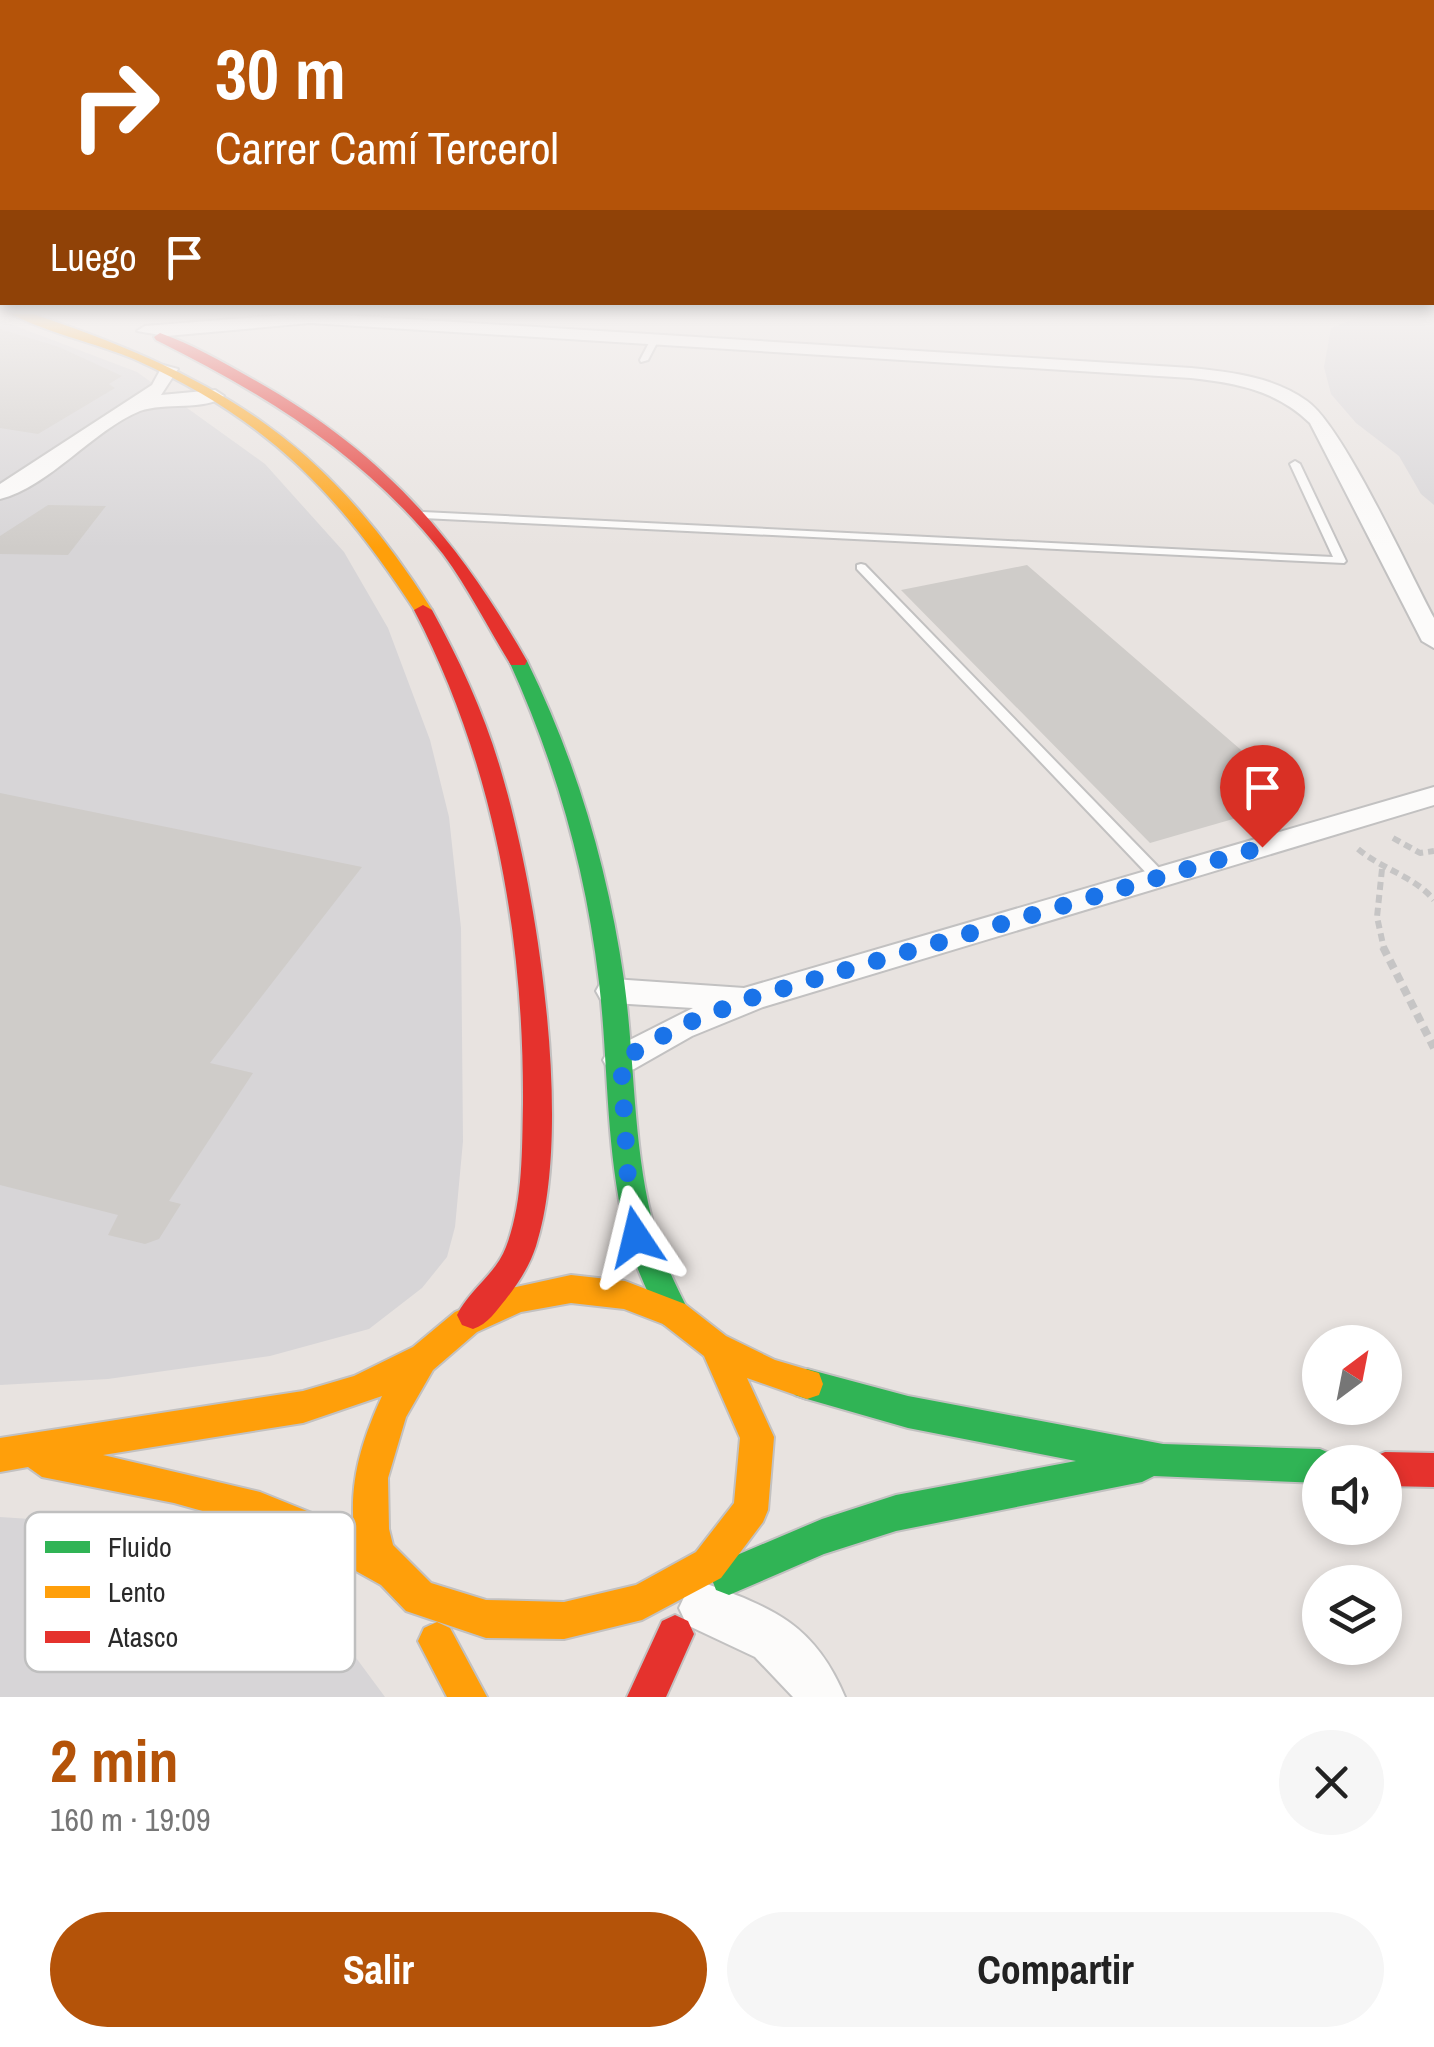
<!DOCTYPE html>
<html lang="es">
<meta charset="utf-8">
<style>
body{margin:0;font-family:"Archivo Narrow",sans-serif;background:#f6f6f6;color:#222;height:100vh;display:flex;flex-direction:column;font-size:38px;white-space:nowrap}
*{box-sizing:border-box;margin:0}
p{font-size:32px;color:#767676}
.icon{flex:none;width:55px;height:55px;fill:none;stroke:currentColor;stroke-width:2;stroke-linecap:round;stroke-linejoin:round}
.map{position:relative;height:1697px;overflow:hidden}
.details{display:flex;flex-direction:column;background:#fff;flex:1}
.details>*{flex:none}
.guide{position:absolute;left:0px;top:0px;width:1435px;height:305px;box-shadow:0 5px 15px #0003;background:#b45309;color:#fff;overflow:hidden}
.needle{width:65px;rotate:32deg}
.tools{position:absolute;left:1302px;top:1325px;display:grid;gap:20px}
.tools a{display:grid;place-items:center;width:100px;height:100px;border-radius:50%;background:#fff;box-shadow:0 5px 15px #0003;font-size:50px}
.pin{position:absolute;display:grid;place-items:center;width:85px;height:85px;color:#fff;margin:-102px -42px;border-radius:50% 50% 50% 0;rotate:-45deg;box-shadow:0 0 10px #0007}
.pin .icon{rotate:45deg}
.me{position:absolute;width:110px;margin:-55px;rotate:350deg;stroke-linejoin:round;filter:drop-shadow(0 0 8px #0008)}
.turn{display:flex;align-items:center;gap:35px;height:210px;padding:0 50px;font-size:45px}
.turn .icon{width:130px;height:130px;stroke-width:2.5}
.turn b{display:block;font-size:70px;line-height:85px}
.then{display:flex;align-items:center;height:95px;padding:0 50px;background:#0003;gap:20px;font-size:38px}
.round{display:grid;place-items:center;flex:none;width:105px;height:105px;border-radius:52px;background:#f6f6f6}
.summary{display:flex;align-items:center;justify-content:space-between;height:170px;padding:0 50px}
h1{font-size:60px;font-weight:700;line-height:75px;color:#b45309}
.primary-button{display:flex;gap:20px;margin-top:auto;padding:20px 50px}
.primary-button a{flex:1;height:115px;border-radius:60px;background:#b45309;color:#fff;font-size:40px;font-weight:700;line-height:115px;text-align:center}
.primary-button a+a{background:#f6f6f6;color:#222}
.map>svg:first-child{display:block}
</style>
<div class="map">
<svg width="1434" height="1697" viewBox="0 0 1434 1697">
<rect width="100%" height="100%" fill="#e8e3e0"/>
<!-- industrial -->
<path fill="#d7d5d7" d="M1375 311H1434V505L1421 494 1399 456 1356 423 1331 394 1324 367 1331 328Z
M0 320 137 372 265 464 344 552 388 628 430 740 449 817 461 928 463 1141 455 1227 447 1257 422 1288 369 1329 270 1356 108 1379 0 1385Z
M0 1517 182 1529 300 1582 385 1697H0Z"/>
<!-- building -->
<path fill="#cfccc9" d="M0 329 59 347 122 376 109 384 115 388 38 434 0 428Z
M48 505 106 506 68 555 0 554V536Z
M1027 565 1299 800 1150 843 901 590Z
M0 793 362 867 210 1063 253 1073 169 1201 181 1204 159 1239 145 1244 108 1235 118 1215 0 1185Z"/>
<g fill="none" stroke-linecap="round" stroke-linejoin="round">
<!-- lane casing -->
<g stroke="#c2c1c1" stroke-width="4">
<path id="lane" d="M655 336 659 339 648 360 641 362 640 360 651 339Z
M1295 461 1300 464 1346 561 1344 563 423 518 418 515 423 512 1333 557 1290 464Z
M861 564 865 565 1164 873 1167 877 1164 881H1154L857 569V565Z"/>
</g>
<!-- street casing -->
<g stroke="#c2c1c1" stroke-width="4">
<path id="street" d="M310 313 1191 368C1231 372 1274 377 1307 401 1343 426 1409 572 1434 618V648L1422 641 1310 423C1276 390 1236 383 1191 378L310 323 166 336 137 331 145 326Z
M163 365 178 369 161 395 215 390 224 396C206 411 164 402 140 411 93 430 49 487 0 499V484L152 385Z
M1434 787V805L763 1007 692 1036 634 1069 621 1073 608 1069 603 1060 608 1051 693 1008 613 1003 601 1000 596 991 601 982 613 979 744 988Z
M704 1583C774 1608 815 1625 845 1697H793L755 1657 687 1625 679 1608 687 1591Z"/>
</g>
<!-- fast casing -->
<g stroke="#c2c1c1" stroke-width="4">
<path id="fast" d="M518 655 527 661C577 763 608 869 624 980 636 1067 632 1160 659 1244 667 1269 679 1291 690 1314L685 1324 674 1328 663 1324C650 1297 636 1269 628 1240 605 1156 609 1068 599 982 586 870 556 764 509 661Z
M807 1369 908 1396 1163 1444 1320 1449 1332 1454 1336 1462H1320V1483L1154 1476 1142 1482 896 1531 824 1554 729 1595 716 1590 711 1577 716 1564 822 1519 896 1495 1076 1461 908 1428 807 1399 795 1395 791 1384 795 1373Z"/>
</g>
<!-- slow casing -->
<g stroke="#c2c1c1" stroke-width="4">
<path id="slow" d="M7 311H24C213 374 323 436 432 610L429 614H417C338 493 270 421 136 360 100 344 36 330 7 311Z
M571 1275 625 1281 685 1304 726 1336 775 1360 819 1373 823 1384 819 1395 807 1399 747 1378 774 1437 768 1510 763 1522 721 1578 642 1620 564 1639 486 1638 406 1611 381 1585 329 1556 260 1527 174 1503 42 1477 28 1467 0 1472V1438L303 1391 354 1376 413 1347 455 1312 507 1289ZM571 1303 624 1309 663 1324 704 1356 740 1438 734 1503 696 1552 636 1585 564 1602 486 1600 431 1583 393 1545 389 1529 388 1478 406 1417 433 1370 477 1332 521 1312ZM382 1396C362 1440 349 1481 354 1530L260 1492 103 1455 303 1423Z
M437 1622 450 1628 487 1697H447L418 1641 424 1628Z"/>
</g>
<!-- jam casing -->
<g stroke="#c2c1c1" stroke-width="4">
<path id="jam" d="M160 333C191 344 221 361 249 377 379 449 454 533 527 661L525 665H511C488 628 469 589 443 554 366 456 265 394 156 340L154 337Z
M423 605 432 610C460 661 485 715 501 771 537 891 574 1127 536 1246 530 1265 518 1284 506 1299 496 1311 488 1324 473 1329L462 1325 457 1315C469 1290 496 1274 506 1247 523 1203 522 1151 523 1104 524 934 493 761 414 610Z
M1385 1452 1434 1453V1487L1385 1486V1462H1371L1373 1457Z
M675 1615 688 1621 694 1634 666 1697H627L662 1621Z"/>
</g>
<!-- path-far1 -->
<path stroke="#c6c5c5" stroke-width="6" stroke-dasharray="8 5" stroke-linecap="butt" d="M1393 838 1420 853 1434 851
M1358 849C1383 870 1414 876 1434 900
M1382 869 1377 917 1384 949"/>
<!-- path -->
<path stroke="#c6c5c5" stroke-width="8" stroke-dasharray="9 6" stroke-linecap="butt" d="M1383 947 1434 1048"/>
<!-- lane -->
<use href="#lane" fill="#fcfbfa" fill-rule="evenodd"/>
<!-- street -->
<use href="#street" fill="#fcfbfa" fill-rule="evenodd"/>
<!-- fast -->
<use href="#fast" fill="#30b455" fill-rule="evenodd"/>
<!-- slow -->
<use href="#slow" fill="#ff9f0a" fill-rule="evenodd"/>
<!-- jam -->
<use href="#jam" fill="#e5322d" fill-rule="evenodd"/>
</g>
<!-- sky -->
<linearGradient id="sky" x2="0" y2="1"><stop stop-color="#88c5e6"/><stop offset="0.57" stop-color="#f5f2f1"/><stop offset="1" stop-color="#f5f2f1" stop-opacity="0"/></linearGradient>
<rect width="1434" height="548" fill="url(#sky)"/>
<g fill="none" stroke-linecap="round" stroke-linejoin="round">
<!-- route -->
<path stroke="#1a73e8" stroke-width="18" stroke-dasharray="0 32.4" d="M636 1237 630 1214 621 1060 680 1026 751 998 1262 847"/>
</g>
<!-- legend -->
<rect x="25" y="1512" width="330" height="160" rx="15" fill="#fff" stroke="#bfbfbf" stroke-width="2.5"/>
<rect x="45" y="1541" width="45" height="12" fill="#30b455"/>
<rect x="45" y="1586" width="45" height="12" fill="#ff9f0a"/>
<rect x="45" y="1631" width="45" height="12" fill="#e5322d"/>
<g font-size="28" fill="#2a2a2a">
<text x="108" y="1557">Fluido</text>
<text x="108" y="1602">Lento</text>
<text x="108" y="1647">Atasco</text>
</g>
</svg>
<div class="tools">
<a><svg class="needle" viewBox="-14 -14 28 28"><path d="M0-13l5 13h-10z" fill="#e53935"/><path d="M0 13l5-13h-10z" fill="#767676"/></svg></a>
<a><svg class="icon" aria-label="sound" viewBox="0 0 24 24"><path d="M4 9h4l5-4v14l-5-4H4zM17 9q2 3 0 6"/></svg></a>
<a><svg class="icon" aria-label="layers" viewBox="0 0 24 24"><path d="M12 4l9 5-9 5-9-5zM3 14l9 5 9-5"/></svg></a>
</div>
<div class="pin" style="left:1262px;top:847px;background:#d93025"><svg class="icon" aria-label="arrive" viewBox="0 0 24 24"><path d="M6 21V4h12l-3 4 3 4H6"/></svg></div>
<svg class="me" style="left:636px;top:1237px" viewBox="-20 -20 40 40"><path d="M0-17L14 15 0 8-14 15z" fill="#1a73e8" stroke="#fff" stroke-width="4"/></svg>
<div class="guide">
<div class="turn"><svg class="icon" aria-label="right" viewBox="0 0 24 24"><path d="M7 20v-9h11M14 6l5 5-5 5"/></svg><div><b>30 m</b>Carrer Camí Tercerol</div></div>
<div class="then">Luego<svg class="icon" aria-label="arrive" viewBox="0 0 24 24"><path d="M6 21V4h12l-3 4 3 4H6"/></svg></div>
</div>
</div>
<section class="details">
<div class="summary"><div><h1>2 min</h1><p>160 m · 19:09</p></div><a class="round"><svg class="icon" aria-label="close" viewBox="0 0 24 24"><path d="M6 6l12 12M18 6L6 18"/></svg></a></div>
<div class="primary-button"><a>Salir</a><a>Compartir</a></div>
</section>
